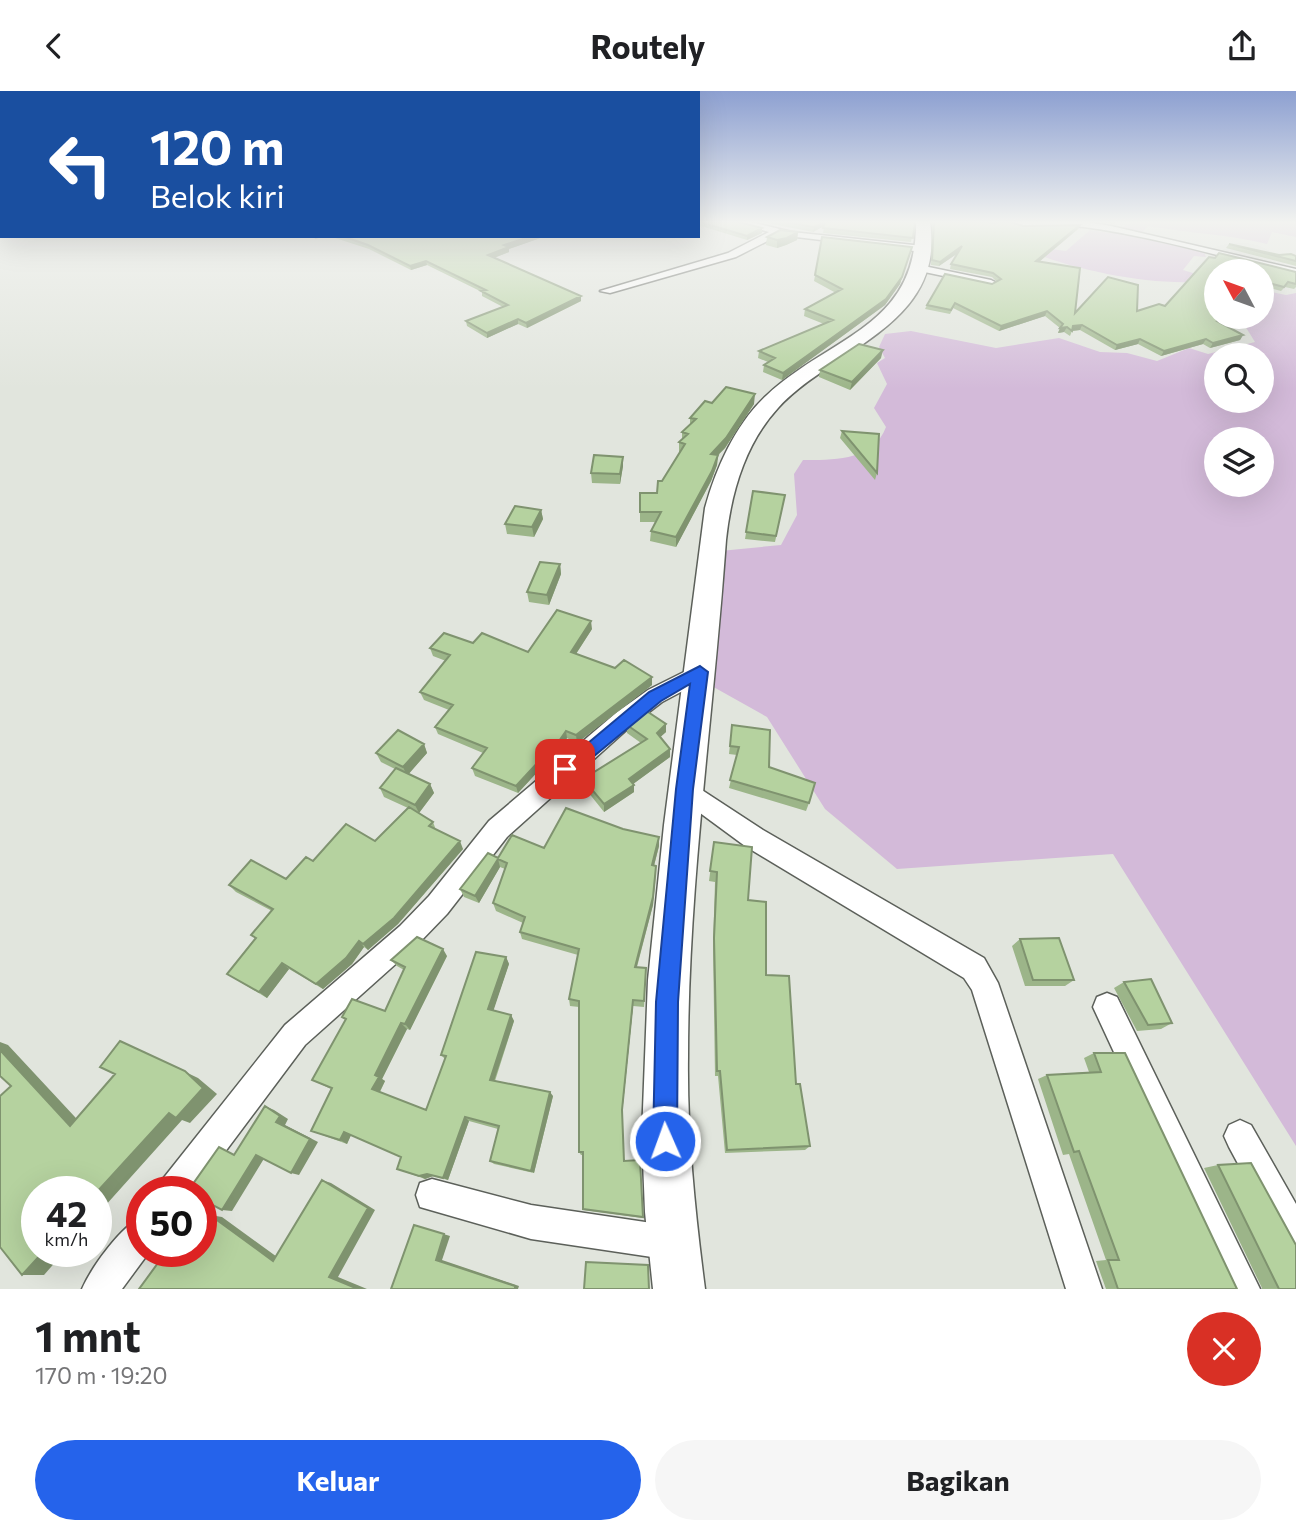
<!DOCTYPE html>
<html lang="id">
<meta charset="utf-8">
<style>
body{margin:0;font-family:Commissioner,sans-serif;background:#f6f6f6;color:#202124;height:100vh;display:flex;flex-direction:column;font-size:26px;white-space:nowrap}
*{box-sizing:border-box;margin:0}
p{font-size:23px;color:#757577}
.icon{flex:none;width:38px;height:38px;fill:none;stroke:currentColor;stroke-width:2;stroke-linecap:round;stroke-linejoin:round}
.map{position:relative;height:1198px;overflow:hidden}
.drawer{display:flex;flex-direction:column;background:#fff;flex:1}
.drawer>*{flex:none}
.guide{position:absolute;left:0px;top:0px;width:700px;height:147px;box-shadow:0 7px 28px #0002;background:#1a4fa0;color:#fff;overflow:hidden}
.needle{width:46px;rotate:311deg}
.tools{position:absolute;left:1204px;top:168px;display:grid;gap:14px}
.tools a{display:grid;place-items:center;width:70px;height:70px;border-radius:50%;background:#fff;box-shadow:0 7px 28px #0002;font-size:35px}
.speed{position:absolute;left:21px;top:1085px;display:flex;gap:14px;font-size:35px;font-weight:700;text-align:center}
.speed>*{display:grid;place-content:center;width:91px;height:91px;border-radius:50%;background:#fff;box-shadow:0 7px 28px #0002;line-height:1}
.speed small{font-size:18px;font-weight:400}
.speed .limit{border:10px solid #d22;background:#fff;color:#111}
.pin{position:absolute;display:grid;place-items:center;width:60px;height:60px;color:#fff;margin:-30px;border-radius:14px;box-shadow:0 4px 10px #0006}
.me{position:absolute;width:77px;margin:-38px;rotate:358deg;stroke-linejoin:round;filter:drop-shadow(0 0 5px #0008)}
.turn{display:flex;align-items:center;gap:24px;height:147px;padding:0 35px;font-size:32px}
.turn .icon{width:91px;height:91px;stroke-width:2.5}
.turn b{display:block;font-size:49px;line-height:60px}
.round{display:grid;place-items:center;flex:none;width:74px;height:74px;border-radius:37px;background:#f6f6f6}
.overview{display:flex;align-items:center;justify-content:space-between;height:119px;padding:0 35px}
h1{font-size:42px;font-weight:700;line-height:52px}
.button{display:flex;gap:14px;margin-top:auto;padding:14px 35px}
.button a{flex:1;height:80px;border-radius:42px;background:#2563eb;color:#fff;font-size:28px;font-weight:700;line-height:80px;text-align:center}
.button a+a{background:#f6f6f6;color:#202124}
header{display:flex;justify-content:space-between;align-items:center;height:91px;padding:0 35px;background:#fff;font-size:32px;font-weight:700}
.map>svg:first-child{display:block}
</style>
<header><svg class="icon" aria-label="back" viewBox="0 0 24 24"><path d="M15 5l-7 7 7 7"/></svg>Routely<svg class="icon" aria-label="share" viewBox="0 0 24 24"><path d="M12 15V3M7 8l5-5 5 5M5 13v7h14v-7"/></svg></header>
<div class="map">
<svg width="1296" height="1198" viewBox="0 0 1296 1198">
<rect width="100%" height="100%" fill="#e1e5dd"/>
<!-- green -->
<path fill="#d3bad9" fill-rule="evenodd" d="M1132 131H1296V146L1272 141 1267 153C1228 143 1187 142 1147 135L1139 147 1204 161 1206 166 1194 165 1183 179 1216 189C1163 197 1087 182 1036 163L1043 157 1066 160 1090 139 1110 142Z
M1262 199 1286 204 1296 202V1055L1113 763 897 778 825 718 767 626 701 589 710 461 781 454 797 424 794 383 803 369C834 369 873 370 886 336L874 317 887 293 877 272 885 267 879 256 885 243 911 240 996 257 1059 247 1100 261 1127 262 1157 270 1189 257 1208 263 1255 251 1242 230 1245 226H1262ZM1216 264H1262V310H1216ZM1216 348H1262V394H1216Z"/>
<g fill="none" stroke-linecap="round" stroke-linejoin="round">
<!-- street casing -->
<g stroke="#5c605a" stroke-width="3">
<path id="street" d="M734 131H750L792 141 923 155 928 158 923 161 779 144 736 166 610 202 600 200 728 162 769 141Z
M1004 131H1087L1111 135 1296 178V184C1226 167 1156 146 1084 136 1060 133 1025 145 1004 131Z
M919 174 991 189 997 192 991 195 915 179V175Z
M700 573 707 575 710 581 707 587 662 611 632 634 507 746 447 823 418 853 305 954 195 1101H158L162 1089 285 934 400 835 429 805 489 730 616 622 648 599Z
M685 688 763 739 984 867 998 892 1102 1198H1066L972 899 964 887 745 755 677 705 673 698 677 691Z
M1107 902 1117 906 1260 1198H1224L1093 916 1097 906Z
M1240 1029 1251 1034 1296 1113V1163L1284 1158 1229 1056 1224 1045 1229 1034Z
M432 1088 531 1114 672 1135 684 1140 689 1152 684 1164 672 1169 531 1148 420 1116 416 1104 420 1092Z
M142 1126V1160H150L122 1198H82C91 1177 121 1135 142 1126Z"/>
</g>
<!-- secondary casing -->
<g stroke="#5c605a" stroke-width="3">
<path id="secondary" d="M916 131H930C946 234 833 257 778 317 745 353 731 402 726 449 714 621 688 793 688 966 687 1044 695 1121 705 1198H653L645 1121 642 1044 648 889 664 734 705 417C716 377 736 332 767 304 832 244 917 236 916 131Z"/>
</g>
<!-- street -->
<use href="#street" fill="#fff" fill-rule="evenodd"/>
<!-- secondary -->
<use href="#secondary" fill="#fff" fill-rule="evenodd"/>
</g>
<!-- wall -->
<path fill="#9cb589" d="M698 131H739L762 137V142L747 149 698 134Z
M762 131H915L911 151 823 142 824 135 813 141Z
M932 131H988L995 132 998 131H1011L1023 135 1080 134 1078 138 1039 171 1080 177 1075 222 1108 186 1138 194 1137 220 1159 213 1165 215 1209 166 1215 167 1219 162 1296 181V196L1294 198 1285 196 1281 200 1262 195V180H1216V226H1224L1218 231 1243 244 1240 249 1210 257 1203 253 1161 265 1138 253 1115 259 1080 239 1072 240 1070 245 1064 241 1058 242 1060 237 1045 225 999 240 953 217 950 223 925 218 927 214 945 183 992 193 997 191 992 186 950 178 951 173 958 162 939 175 931 174Z
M1100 131H1117L1114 133Z
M798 141 797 149 786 154 777 157 766 154 767 146Z
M329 145H546L509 158V161L494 167 581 210 527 237 518 233 487 247 467 235 466 230 503 216 482 205V201L427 174 411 179 369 158Z
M822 146 910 162 900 193 885 214 782 289 763 281 764 274 768 271 758 267 759 260 824 233 804 225 805 218 836 202 814 190Z
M1229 153 1279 164 1296 165V175L1226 157Z
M881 267 850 299 819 286 820 279Z
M712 312 754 313 725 357 718 364 717 374 711 390 676 456 650 450 651 440 655 431H640V402H657L662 390 680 361H679V351L682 348V341L690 334V327Z
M842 340 877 382 875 389 840 347Z
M623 366V375L620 393 592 392 591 382Z
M753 400 785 404 775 451 745 448Z
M541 419 543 428 534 446 507 443 505 433Z
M560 473 561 483 549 514 529 511 527 501Z
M592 538 576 563 615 577 652 586V594L577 652 567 647 547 677H541L518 702 475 685 472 677 483 662 438 643 435 636 449 619 424 609 420 601 446 570 433 565 430 557 473 552 528 561Z
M666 633V641L660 646 670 666 633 693 634 701 604 721 584 696 583 688 641 652 627 642V634Z
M732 634 769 676 809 712 806 720 729 697 737 664 729 663Z
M424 653 427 662 408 683 430 693 434 702 419 722 433 731 436 739 463 758 398 833 368 859 364 856 352 873 323 898 289 878 267 907 227 883 255 847 251 844 272 820 236 801 229 794 286 788 313 770 375 750 408 717 384 706 380 697 395 678 381 671 376 662Z
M714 751 748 809 766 884 796 993 810 1055 805 1059 725 1062 718 985H715L713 855 715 791 709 790Z
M659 755 654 775 656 783 653 814 637 876 646 877 644 916 633 915 622 1023 624 1070 640 1072 643 1127 584 1119 583 1118V1064H581L579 1061V916L570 915 569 908 578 864 522 848 520 841 523 832 496 820 493 812 505 778 500 776 479 812 464 806 460 798 498 767 544 757Z
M1020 848 1074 889 1065 895H1025L1012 855Z
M447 865 410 939 407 938 382 988 385 990 380 1001 426 1019 445 968 441 964 506 866 509 873 493 919 511 924 514 930 495 990 553 1005 534 1082 494 1073 490 1070 498 1038 469 1030 448 1089 433 1085 425 1088 397 1078 401 1066 351 1044 347 1053 311 1040 331 998 312 989 345 929 342 926 385 920 404 879 397 875 391 869Z
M1124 891 1172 932 1161 938 1137 940 1114 897Z
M1094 962 1237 1198H1106L1096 1170 1106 1169 1069 1063 1063 1064 1038 988 1047 984 1089 981 1084 967Z
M1218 1074 1296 1198H1262V1197L1204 1077Z"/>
<!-- shaded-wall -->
<path fill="#7f936f" d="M825 131 824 135 813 141 814 136Z
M1080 134 1078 138 1034 175 1036 170Z
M762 137V142L747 149V145Z
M798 141 797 149 786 154 777 157V149Z
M314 145H326L315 148Z
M532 145H546L509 158V161L488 169V164L504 154Z
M962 155 961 160 939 175 940 171Z
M910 162 900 193 885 214 782 289 783 282Z
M426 170 427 174 411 179 410 175Z
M581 205V210L527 237 526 232Z
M1047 220 1045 225 999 240 1001 235Z
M518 228V233L487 247V242Z
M1082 234 1080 239 1071 240 1073 235Z
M1067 236 1064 241 1058 242 1060 237Z
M1243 244 1240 249 1210 257 1213 252Z
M1140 248 1138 253 1115 259 1117 254Z
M1206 248 1203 253 1161 265 1164 260Z
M883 259 881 267 850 299 852 291Z
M755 303 754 313 725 357 718 364 717 374 711 390 676 456V446L711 363Z
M623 366V375L620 393V383Z
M541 419 543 428 534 446 532 436Z
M560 473 561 483 549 514 547 504Z
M591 530 592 538 572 569 571 561Z
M652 586V594L577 652 576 644Z
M666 633V641L656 650 657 642Z
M566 640 567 647 547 677 546 669Z
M424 653 427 662 407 685 403 676Z
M670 658V666L629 696V688Z
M540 669 541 677 518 702 516 695Z
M430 693 434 702 419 722 415 714Z
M634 694V701L604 721V713Z
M659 746V755L652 782V774Z
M460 750 463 758 398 833 368 859 363 853Z
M498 768 500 776 479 812 475 805Z
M656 775 653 814 635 882V876Z
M359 850 364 856 352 873 323 898 316 893Z
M443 858 447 865 410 939 405 933Z
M506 866 509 873 492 924 488 918Z
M282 872 289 878 267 907 259 901Z
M633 909V915L622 1023V1019Z
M511 924 514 930 493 993 490 989Z
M401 932 407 938 382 988 385 990 379 1002 372 998 375 984Z
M0 951 8 954 88 1040 70 1035 0 959Z
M135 957 198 987 217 1003 190 1032 182 1029 96 1125V1102Z
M550 1001 553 1005 534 1082 531 1080Z
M265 1015 274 1019 288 1028 285 1034 318 1051 299 1084 291 1082 276 1031Z
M465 1026 469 1030 448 1089 443 1087Z
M344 1041 351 1044 347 1053 340 1049Z
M256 1064 265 1066 232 1120 222 1119Z
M427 1083 433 1085 425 1088 419 1085Z
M322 1089 331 1092 375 1119 338 1186 367 1198H358L329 1186Z
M210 1124 222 1126 284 1171 273 1170Z
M414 1134 450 1145 442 1169 519 1195 518 1198H515L436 1169Z
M44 1160H65L44 1184H22Z
M166 1161 179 1162 191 1171 177 1170Z"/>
<!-- building -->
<path fill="#b5d29f" stroke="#7f936f" stroke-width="2" d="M700 131H739L762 137 747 145Z
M785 131H825L814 136Z
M825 131H915L913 147 823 137Z
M934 131H988L995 132 998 131H1011L1023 135 1080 134 1036 170 1080 177 1075 222 1108 186 1138 194 1137 220 1159 213 1165 215 1209 166 1215 167 1219 162 1296 181V193L1288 191 1284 196 1262 190V180H1216V226H1222L1217 230 1243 244 1213 252 1206 248 1164 260 1140 248 1117 254 1082 234 1073 235 1072 240 1067 236 1060 237 1063 233 1047 220 1001 235 955 212 951 219 927 214 945 183 992 193 1001 188 993 182 951 173 962 155 940 171 932 169Z
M780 139 798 141 787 147 777 149 767 146Z
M342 145H532L504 154 509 156 488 164 581 205 526 232 518 228 487 242 466 230 508 214 481 200 486 199 426 170 410 175 368 154Z
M822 146 912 156 902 186 886 208 783 282 764 274 775 267 759 260 833 229 805 218 842 198 815 184Z
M1229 153 1279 164 1291 163 1296 165V170Z
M859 253 883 259 852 291 820 279Z
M726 296 755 303 726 347 711 363 718 364 712 380 676 446 651 440 661 421H640V402H657L658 390H662L685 353 679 351 688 343 682 341 696 328 690 327 705 310 712 312Z
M842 340 879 343 877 382Z
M594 364 623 366 620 383 591 382Z
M753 400 785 404 776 445 746 441Z
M515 415 541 419 532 436 505 433Z
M540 471 560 473 547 504 527 501Z
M557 519 591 530 571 561 615 577 624 569 652 586 576 644 566 640 546 669H540L516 695 472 677 487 657 435 636 453 614 420 601 450 564 430 557 444 542 473 552 482 542 528 561Z
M645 619 666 633 657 642 670 658 629 688 634 694 604 713 583 688 647 648 627 634Z
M732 634 770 639 769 676 815 692 809 712 730 689 739 656 730 655Z
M398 639 424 653 403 676 376 662Z
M396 677 430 693 415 714 380 697Z
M409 716 433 731 429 735 460 750 394 827 363 853 359 850 346 867 316 893 282 872 259 901 227 883 256 847 251 844 273 818 229 794 251 769 286 788 306 766 313 770 346 733 375 750Z
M566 717 623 738 659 746 652 774 656 775 653 806 635 876 646 877 644 910 633 909 622 1019 624 1070 640 1069 643 1126 583 1118V1061H579V910L569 908 579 858 520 841 525 826 493 812 507 772 498 768 475 805 460 798 488 762 498 767 512 744 544 757Z
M714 751 752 756 748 809 766 811V884L789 885 796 993H800L810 1055 727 1059 720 980H717L714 847 717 781 710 780Z
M417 846 443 858 405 933 401 932 375 984 379 986 372 998 426 1019 446 965 441 964 476 861 506 866 488 918 511 924 490 989 550 1001 531 1080 490 1070 499 1035 465 1026 443 1087 427 1083 419 1085 397 1078 401 1066 344 1041 340 1049 311 1040 332 997 312 989 346 928 342 926 352 908 385 920 405 876 391 869Z
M1059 847 1074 889H1033L1020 848Z
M1151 888 1172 932 1148 934 1124 891Z
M120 950 185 980 203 997 176 1027 169 1022 96 1102V1101H37V1160H44L22 1184 0 1156V1005L11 995 0 985V959L70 1035 115 983 100 976Z
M1094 962H1125L1237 1198H1118L1108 1169H1119L1079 1060 1074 1061 1047 984 1101 981Z
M265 1015 280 1025 276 1031 310 1048 291 1082 256 1064 222 1119 201 1108V1101L188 1100 219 1056 234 1064Z
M1251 1072 1296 1154V1198H1279L1218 1074Z
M322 1089 368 1117 329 1186 358 1198H139L166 1161 177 1170 185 1160H201V1137L210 1124 273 1170Z
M414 1134 444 1143 436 1169 515 1195V1198H391Z
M586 1171 648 1174 649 1198H584Z"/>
<!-- sky -->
<linearGradient id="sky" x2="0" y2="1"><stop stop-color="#8da0d1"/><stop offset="0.44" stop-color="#f2f3f0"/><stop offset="1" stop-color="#f2f3f0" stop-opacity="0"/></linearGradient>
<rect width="1296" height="298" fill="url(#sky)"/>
<!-- route -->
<path fill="#2563eb" stroke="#184099" stroke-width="2" d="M700 575 708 581 693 698 678 911 677 1050 674 1059 665 1062 657 1059 653 1050 656 911 676 698 690 593 661 610 571 684H559L557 678 649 601Z"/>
</svg>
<div class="tools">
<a><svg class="needle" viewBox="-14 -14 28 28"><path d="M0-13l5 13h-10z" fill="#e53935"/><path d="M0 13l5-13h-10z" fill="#757577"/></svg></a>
<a><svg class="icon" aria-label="search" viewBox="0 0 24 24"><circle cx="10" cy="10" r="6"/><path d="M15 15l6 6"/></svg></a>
<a><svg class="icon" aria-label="layers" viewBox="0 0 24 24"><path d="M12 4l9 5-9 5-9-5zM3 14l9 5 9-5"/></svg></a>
</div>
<div class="speed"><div>42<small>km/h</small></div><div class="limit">50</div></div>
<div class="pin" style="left:565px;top:678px;background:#d93025"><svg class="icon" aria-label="arrive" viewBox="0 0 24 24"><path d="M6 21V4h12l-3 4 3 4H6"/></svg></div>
<svg class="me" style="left:665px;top:1050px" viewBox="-20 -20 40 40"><circle r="17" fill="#2563eb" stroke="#fff" stroke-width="3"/><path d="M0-11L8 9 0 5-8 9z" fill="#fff"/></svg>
<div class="guide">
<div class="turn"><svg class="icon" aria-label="left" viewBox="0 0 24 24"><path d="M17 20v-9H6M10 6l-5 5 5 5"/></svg><div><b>120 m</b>Belok kiri</div></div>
</div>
</div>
<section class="drawer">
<div class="overview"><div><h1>1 mnt</h1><p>170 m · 19:20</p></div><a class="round" style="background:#d93025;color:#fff"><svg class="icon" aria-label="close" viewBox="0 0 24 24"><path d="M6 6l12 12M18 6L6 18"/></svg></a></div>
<div class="button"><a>Keluar</a><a>Bagikan</a></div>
</section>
